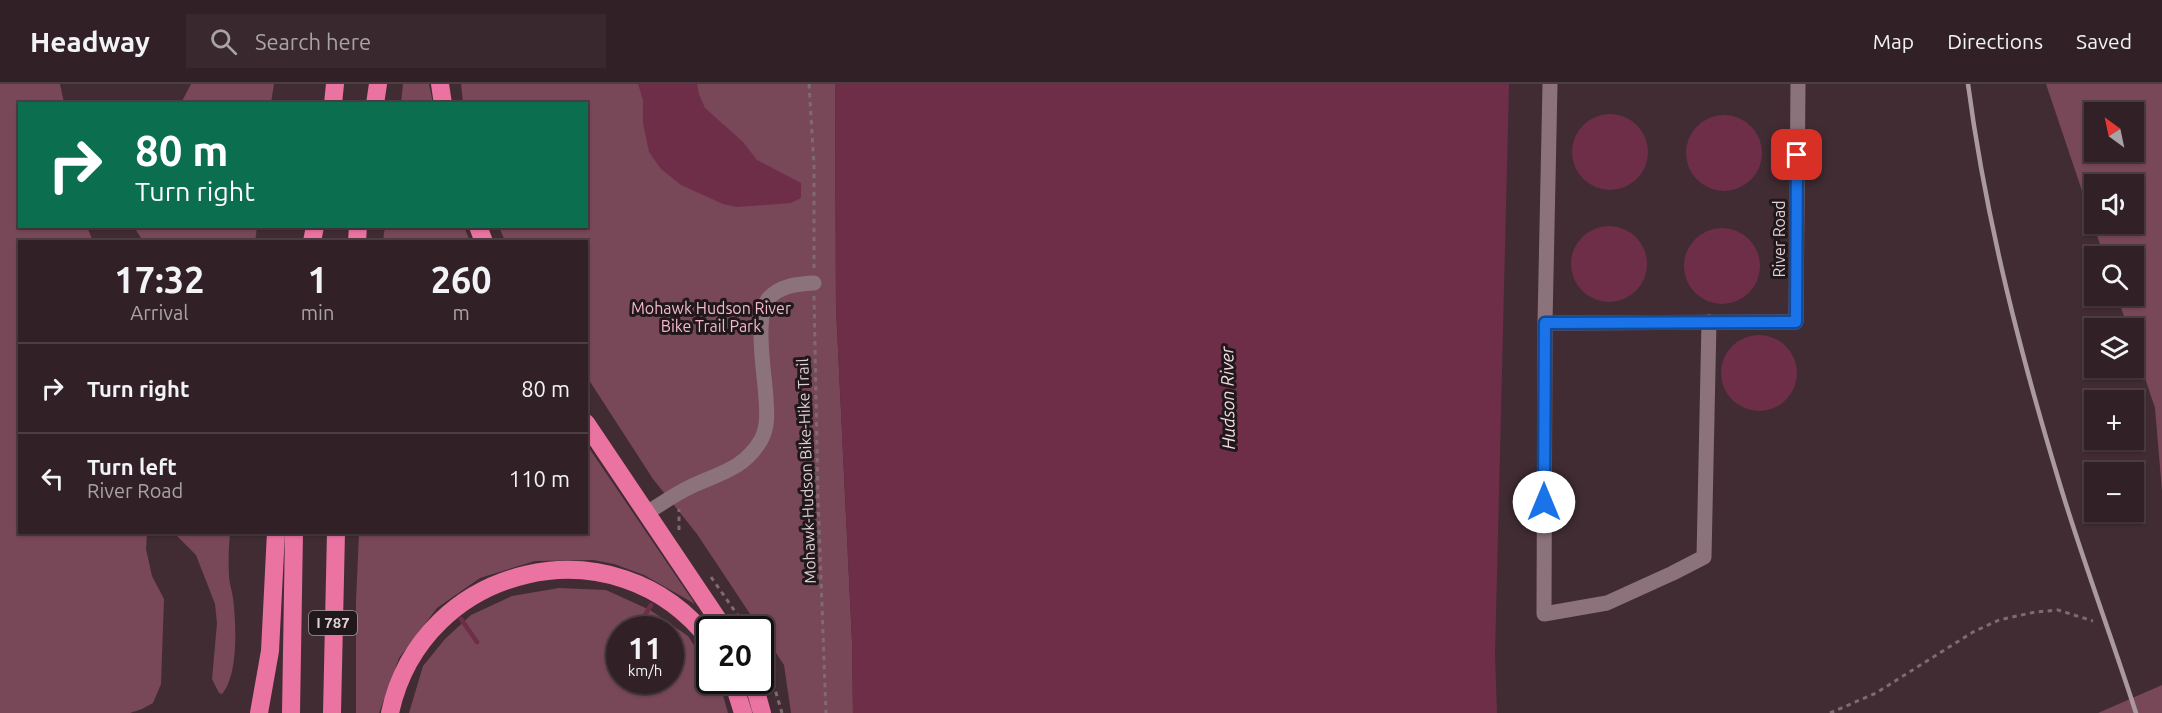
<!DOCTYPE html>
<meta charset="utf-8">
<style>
body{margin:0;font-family:Ubuntu,sans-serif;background:#39292e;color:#f1f3f6;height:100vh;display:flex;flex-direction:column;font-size:22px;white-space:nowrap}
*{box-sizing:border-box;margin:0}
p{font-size:20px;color:#a8a3a7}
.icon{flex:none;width:33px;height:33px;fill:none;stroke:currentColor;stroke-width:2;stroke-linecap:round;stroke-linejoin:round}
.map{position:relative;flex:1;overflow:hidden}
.side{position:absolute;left:18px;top:156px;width:570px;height:294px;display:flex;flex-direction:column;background:#312126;border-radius:0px;box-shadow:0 2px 4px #0004,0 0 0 2px #4c3e43}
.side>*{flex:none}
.banner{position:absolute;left:18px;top:18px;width:570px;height:126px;border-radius:0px;box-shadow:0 2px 4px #0004,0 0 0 2px #4c3e43;background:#0b6e4f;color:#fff;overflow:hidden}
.needle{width:39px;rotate:327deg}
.buttons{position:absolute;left:2084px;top:18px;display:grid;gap:12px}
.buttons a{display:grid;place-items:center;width:60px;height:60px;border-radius:0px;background:#312126;box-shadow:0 2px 4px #0004,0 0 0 2px #4c3e43;font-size:30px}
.speed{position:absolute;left:606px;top:532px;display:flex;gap:12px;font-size:30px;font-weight:700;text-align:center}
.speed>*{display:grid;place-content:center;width:78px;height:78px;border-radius:50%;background:#312126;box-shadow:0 2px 4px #0004,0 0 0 2px #4c3e43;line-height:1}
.speed small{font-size:15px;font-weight:400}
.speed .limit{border:3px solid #111;border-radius:9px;background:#fff;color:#111}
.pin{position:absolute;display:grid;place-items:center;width:51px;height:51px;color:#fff;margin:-26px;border-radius:12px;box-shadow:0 3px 9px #0006}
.me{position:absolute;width:66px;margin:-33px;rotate:0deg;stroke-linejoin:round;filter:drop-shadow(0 0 4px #0008)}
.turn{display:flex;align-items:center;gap:21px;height:126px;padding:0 18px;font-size:27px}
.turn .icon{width:78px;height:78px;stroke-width:2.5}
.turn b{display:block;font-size:42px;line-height:51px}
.eta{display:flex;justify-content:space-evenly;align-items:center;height:102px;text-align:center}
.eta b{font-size:36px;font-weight:600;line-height:42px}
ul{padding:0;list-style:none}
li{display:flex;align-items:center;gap:18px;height:90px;padding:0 18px;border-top:2px solid #4c3e43}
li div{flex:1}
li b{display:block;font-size:22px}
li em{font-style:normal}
header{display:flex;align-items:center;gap:36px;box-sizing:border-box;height:84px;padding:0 30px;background:#312126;border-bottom:2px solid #4c3e43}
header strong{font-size:28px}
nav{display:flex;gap:33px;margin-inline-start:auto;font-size:21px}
.search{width:420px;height:54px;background:#39292e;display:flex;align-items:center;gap:15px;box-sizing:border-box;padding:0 21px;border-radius:0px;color:#a8a3a7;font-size:22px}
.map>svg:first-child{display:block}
</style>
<header>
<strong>Headway</strong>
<div class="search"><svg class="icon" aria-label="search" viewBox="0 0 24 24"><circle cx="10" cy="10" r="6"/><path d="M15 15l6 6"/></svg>Search here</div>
<nav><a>Map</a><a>Directions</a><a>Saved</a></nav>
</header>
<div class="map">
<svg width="2162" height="629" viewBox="0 0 2162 629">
<rect width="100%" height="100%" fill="#412c33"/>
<!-- green -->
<path fill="#784758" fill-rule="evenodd" d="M0 0H60L64 19 20 20V142L87 143 93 157 20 158V448L147 449 146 465 152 492 164 515 161 600 153 619 142 625 130 629H0Z
M191 0H274L271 19H181Z
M403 0H429L433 19H401Z
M461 0H835L836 223 852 557 853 629H791L784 581 697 450 653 395 587 293 586 158 505 157 499 143 586 142V20L463 19Z
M2046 0H2162V407L2155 324 2133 258V244H2128L2117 212H2133V172H2104ZM2094 28H2133V68H2094ZM2133 100V140H2094V100Z
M385 142 464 143 470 157H383Z
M134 143H257L255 158 143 157Z
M587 361 695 520 644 491 614 480 593 476 535 477 480 494 437 524 399 574 379 629H356V517L359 449 586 448Z
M174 449H230C229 462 228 477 229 491 229 499 232 506 233 514 236 538 239 591 222 610L219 609 212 595 217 539 215 520 196 471Z
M559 504 606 506 650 526 688 552 709 584 710 597H716L723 611 728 629H409L423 582 445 555 471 531 512 512ZM620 546H670V597H620Z
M2162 601V629H2098Z"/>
<!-- water -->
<path fill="#6f2e48" d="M638 0H697L699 10 705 24 743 58 757 76 801 99V114L791 119 737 123 723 120 681 101 661 85 649 68 643 39V16Z
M835 0H1509L1495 571 1497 629H853L852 557 836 223Z
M1572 68a38 38 0 1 1 76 0a38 38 0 1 1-76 0Z
M1686 69a38 38 0 1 1 76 0a38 38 0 1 1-76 0Z
M1571 180a38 38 0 1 1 76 0a38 38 0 1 1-76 0Z
M1684 182a38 38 0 1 1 76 0a38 38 0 1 1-76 0Z
M1721 289a38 38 0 1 1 76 0a38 38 0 1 1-76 0Z"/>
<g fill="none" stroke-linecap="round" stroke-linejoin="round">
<!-- stream -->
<path stroke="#6f2e48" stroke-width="4.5" d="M461 535 477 558
M639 541 651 521"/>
<!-- path -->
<path stroke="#7e6b71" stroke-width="3" stroke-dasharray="4.5 4.5" stroke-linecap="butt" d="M809 0 814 82V184
M814 212 818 414 826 629
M679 446V425
M711 493 748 546
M760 566 766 575 782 629
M1830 629 1876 609 1973 548 1999 536 2035 528 2058 526 2093 537"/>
<!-- minor -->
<path stroke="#8c737b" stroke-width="15" d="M1550 0 1545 239 1796 238 1798 0
M1545 239 1544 530 1607 519 1673 489 1704 473 1709 238
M647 429C661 420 675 410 690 403 719 389 743 386 761 356 768 343 767 329 766 315 765 291 754 235 768 215 780 201 798 200 814 199"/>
<!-- highway -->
<path stroke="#ea73a1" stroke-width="18" d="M440 0 443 20
M333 20 335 0
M375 20 378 0
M478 142 484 158
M312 158 315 142
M357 158 358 142
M586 339 725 546
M733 597 743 629
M753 597 762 629
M259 629 270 567 276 448
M291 629 294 448
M332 629 336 448
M390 629C422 479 616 434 710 557"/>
<!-- rail -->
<path stroke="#aa9a9f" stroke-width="4.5" d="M1968 0C1986 137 2021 272 2061 404 2084 480 2112 554 2136 629"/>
</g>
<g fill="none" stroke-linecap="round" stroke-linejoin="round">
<!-- route casing -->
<g stroke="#114b97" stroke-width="15">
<path id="route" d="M1544 418 1545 239 1796 238 1797 71"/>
</g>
<!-- route -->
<use href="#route" stroke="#1a73e8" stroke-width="10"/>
</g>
<g text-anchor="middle" stroke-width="6" stroke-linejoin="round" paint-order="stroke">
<!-- shield labels -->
<rect fill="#21181b" stroke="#a5999c" stroke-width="1.5" x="309" y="527" width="48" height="24" rx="4.5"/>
<g font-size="15" font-weight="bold" fill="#ded0d4">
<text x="333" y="544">I 787</text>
</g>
<!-- street labels -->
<g font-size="16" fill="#ded0d4" stroke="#21181b">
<text transform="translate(1779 155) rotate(-90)" y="6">River Road</text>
<text transform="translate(806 387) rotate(-92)" y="6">Mohawk-Hudson Bike-Hike Trail</text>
</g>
<!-- park labels -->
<g font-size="16" fill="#f6b8cc" stroke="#21181b">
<text x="711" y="230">Mohawk Hudson River<tspan x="711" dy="18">Bike Trail Park</tspan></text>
</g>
<!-- water labels -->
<g font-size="18" font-style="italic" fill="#f3dde4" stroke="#21181b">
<text transform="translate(1228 314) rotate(-91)" y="6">Hudson River</text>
</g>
</g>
</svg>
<div class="buttons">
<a><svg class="needle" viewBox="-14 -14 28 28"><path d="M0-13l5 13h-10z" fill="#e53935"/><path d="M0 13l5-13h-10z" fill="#a8a3a7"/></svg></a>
<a><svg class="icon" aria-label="sound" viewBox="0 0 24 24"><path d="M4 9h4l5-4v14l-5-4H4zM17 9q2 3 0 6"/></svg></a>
<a><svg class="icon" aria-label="search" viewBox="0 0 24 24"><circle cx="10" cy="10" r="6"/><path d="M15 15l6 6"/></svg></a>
<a><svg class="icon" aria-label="layers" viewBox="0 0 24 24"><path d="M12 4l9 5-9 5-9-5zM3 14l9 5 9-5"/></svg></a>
<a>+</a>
<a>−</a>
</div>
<div class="speed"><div>11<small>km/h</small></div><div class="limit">20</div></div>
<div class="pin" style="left:1797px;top:71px;background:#d93025"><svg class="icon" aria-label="arrive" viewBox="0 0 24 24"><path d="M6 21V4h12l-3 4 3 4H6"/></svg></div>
<svg class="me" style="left:1544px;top:418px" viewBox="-20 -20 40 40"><circle r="19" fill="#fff"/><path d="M0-13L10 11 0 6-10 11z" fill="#1a73e8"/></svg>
<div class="banner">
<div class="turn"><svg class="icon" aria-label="right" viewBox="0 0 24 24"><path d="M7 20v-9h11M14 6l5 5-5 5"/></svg><div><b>80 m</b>Turn right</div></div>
</div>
<section class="side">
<div class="eta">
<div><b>17:32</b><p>Arrival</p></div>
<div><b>1</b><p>min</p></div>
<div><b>260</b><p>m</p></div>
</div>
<ul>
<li><svg class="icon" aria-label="right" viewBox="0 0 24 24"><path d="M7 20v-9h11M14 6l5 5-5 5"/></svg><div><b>Turn right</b></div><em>80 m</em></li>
<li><svg class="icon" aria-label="left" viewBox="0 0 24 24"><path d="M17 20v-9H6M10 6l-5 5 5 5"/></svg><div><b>Turn left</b><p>River Road</p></div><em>110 m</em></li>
</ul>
</section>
</div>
